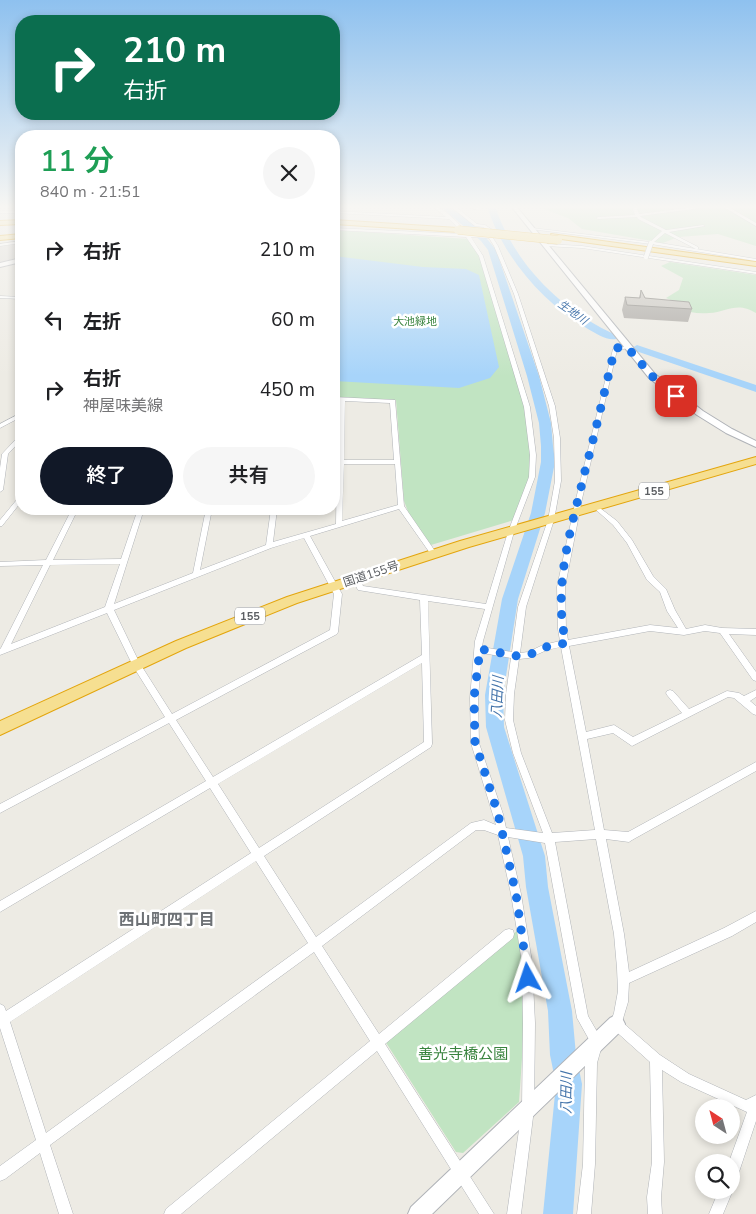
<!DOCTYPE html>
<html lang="ja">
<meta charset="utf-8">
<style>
body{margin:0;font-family:"Nunito Sans","Noto Sans JP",sans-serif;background:#f6f6f6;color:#202124;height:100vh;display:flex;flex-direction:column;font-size:19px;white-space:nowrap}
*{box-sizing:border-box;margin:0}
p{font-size:16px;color:#757577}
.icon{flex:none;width:28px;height:28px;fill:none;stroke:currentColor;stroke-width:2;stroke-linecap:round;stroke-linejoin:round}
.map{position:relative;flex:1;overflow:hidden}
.panel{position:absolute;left:15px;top:130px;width:325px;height:385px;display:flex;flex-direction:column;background:#fff;border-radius:20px;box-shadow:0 2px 8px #0003}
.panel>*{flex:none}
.banner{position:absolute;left:15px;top:15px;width:325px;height:105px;border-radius:20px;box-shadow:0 2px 8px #0003;background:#0b6e4f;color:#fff;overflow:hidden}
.needle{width:32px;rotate:324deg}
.buttons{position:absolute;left:695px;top:1099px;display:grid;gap:10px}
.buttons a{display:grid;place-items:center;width:45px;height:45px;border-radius:50%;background:#fff;box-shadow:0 2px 8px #0003;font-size:25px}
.pin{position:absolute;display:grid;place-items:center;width:42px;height:42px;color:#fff;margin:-21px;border-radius:10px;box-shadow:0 2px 8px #0006}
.me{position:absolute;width:55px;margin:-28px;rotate:355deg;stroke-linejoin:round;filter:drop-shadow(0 0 4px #0008)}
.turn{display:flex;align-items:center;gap:18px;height:105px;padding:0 25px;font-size:22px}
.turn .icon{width:65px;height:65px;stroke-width:2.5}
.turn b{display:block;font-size:35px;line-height:42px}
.round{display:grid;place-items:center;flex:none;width:52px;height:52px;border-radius:26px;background:#f6f6f6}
.head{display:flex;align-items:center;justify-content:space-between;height:85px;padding:0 25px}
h1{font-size:30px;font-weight:600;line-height:38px;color:#1e9e55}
.cta{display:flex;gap:10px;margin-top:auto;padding:10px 25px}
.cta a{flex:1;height:58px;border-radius:30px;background:#111827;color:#fff;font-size:20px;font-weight:600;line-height:58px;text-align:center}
.cta a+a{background:#f6f6f6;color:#202124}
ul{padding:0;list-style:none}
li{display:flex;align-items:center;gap:15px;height:70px;padding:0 25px}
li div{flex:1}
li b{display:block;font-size:19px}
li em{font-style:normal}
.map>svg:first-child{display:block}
</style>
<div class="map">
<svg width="756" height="1214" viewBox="0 0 756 1214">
<rect width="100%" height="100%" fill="#edebe4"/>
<!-- industrial -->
<path fill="#dcdad6" d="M21 243V258L0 263V245Z"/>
<!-- green -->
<path fill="#c1e4c2" d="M536 206H756V246L718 234 678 237 663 243 582 229 568 218Z
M334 230 469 239 480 256 524 405 530 455 529 477 514 520 431 545 409 514 404 501 396 400 334 397Z
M670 262 756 275V313C737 301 727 312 709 313 698 314 688 312 677 309L673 301 666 298 679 290 683 278 661 266Z
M518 930C528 986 523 1045 519 1102L463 1153 456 1152 385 1041Z"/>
<!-- water -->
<path fill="#a7d4fa" d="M334 256 423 267 466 269 479 275 499 367 490 378 459 388 334 381Z"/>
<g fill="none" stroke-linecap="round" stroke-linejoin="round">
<!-- river -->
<path fill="#a7d4fa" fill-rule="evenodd" d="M440 206C458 206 486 236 496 250L539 376 551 423 553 446 555 462 545 513 518 599 503 695 504 727 545 856 548 887 572 1011 576 1055 582 1084 573 1214H543L556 1084 550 1055 548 1011 526 887 523 856 486 727 485 695 502 599 531 513 541 462V446L539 423 527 376 488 250 481 241Z
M487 206H495C514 264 561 310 616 335V339C607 341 595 333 588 329 542 302 503 257 487 206Z
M637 345 756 385V392L633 350 632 348Z"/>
<!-- street casing -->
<g stroke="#b1b4b8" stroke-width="1">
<path id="street" d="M432 206C444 206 461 226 469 235L493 236 495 237 493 238 498 246 518 294 555 406 560 438 561 481 554 520 526 607 520 653 528 652 543 645 560 641 558 629 557 587 576 499 613 349 627 346H629V348L617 350 582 499 565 587 566 629 568 640 650 625 678 628 667 611 660 592 647 580 627 543 613 525 594 508 593 507 596 505 617 521 632 540 653 576 666 589 675 610 686 629 705 625 722 628 756 629V635L729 634 756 672V681L753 680 720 633 705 631 684 635 650 631 569 646 586 732 614 725 633 737 682 713 667 695 666 693 667 691 670 690 673 691 689 709 727 691 739 693 744 696 756 690V697L750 701 756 706V715L753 714 734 698 728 697 632 746 613 733 587 739 604 830 628 832 756 762V771L632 840 629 842 606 839 624 934 629 972 724 928 756 911V922L732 936 629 983 628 1002 622 1022 660 1055 689 1074 746 1100 756 1095V1121L738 1175 736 1180 731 1181V1162H729L747 1112 681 1082 662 1070 664 1162 661 1197 662 1214H648L647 1197 652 1162 650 1062 612 1028 610 1024 614 1013 618 991 617 968 614 934 596 839 555 842 588 1016 603 1042 597 1063 595 1164 591 1214H577L583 1164 585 1063 591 1043 577 1018 545 843 508 837 521 894 532 962 535 1023 534 1109 521 1214H507L522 1109 523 1023 522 962 511 894 498 835 484 830H476L322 946 379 1034 505 930 509 929 513 930 514 934 513 938 385 1044 494 1214H479L377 1051 181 1214H164L166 1209 370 1041 314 952 50 1145 73 1214H59L40 1153 5 1179 0 1181V1166L36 1140 0 1028V1004L4 1006 6 1011 251 853 210 788 0 912V901L206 781 169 723 0 813V804L165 717 133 666 107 613 0 655V649L1 648 43 565 0 566V562L46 560 72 509H78L53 560 121 559 138 509H144L114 604 193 573 206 509H212L200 570 266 545 271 509H277L273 542 336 524 337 464H334V460H338L339 401H334V397L395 400 404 506 437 554 436 556H432L399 509 310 536 342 594 338 632 337 634 176 720 213 777 422 655 420 600 358 590 352 579 353 577H359L363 586 486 604 508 532 529 477 530 455 524 407 479 256 466 237 334 230V228L464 234 449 219 334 213V211L446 217ZM471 237 489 238 494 246 514 294 549 406 554 438 555 481 548 520 518 607 512 652 482 647 483 641 514 532 535 477 536 455 530 407 483 256ZM345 401 390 403 394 460H344ZM344 464H395L398 505 342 521ZM304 538 334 594 330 630 172 714 139 662 114 610 271 548ZM120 564 105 607 11 644 50 565ZM428 601 485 609 475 641 470 698 471 743 496 825 484 820 471 823 316 937 264 856 431 747 432 744ZM561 647 595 830 552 833 521 753 513 720 514 694 519 659 529 658 547 650ZM482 653 511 658 506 694 505 720 513 753 543 833 506 828 503 814 479 743 478 698ZM422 663 424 742 259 848 218 784ZM256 861 308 943 46 1133 10 1022Z
M450 206H455L477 224 485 225 499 234 496 235 483 227 475 226Z
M462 206 477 208V206H481V209L479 210Z
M632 206H636L639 214 702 206H717L640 216 641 217 666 230 703 225 705 226 669 232 698 247V249H696L665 233 654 242 756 259V261L651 244 530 229 532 228 650 242 662 231 638 219 637 217 598 219 596 218 598 217 635 215Z
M722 206H727L756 223V226Z
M0 211H21V213H0Z
M21 241V243L0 246V244Z
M546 244 582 246 756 272V274L582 248 545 246V244Z
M0 296 21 297V299L0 298Z
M21 413V417L0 428V424Z
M21 435V440L8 454 3 490 0 492V468L2 454 19 436Z
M21 496V502L2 526H0V520L19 497Z
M731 1187 733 1190 723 1214H709L719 1190H731Z"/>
</g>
<!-- secondary casing -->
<g stroke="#b0b3b8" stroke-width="2">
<path id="secondary" d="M511 206H516L655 374 703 411 732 429 756 441V447L726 433 697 415 649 378Z
M21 258V262L0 267V263Z
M616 1015 622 1018 625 1024 622 1030 432 1214H408L411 1207 610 1018Z"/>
</g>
<!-- highway casing -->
<g stroke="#e3a50d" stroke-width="2">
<path id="highway" d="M21 220V224L0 225V221Z
M334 220 458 228 461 230 458 232 334 224Z
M21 234V238L0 240V236Z
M551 234 756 262V266L554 238Z
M756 457V464L469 547 297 603 186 648 0 735V721L176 641 287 597 460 541Z"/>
</g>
<!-- street -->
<use href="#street" fill="#fff" fill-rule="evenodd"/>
<!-- secondary -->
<use href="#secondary" fill="#fff" fill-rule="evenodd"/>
<!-- highway -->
<use href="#highway" fill="#f6df91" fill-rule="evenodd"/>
<!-- street-bridge casing -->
<g stroke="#b1b4b8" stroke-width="5.5" stroke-linecap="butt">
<path id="street-bridge" d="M646 257 651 243"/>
</g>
<!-- highway-bridge casing -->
<g stroke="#e3a50d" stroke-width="9" stroke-linecap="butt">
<path id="highway-bridge" d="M458 230 558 240"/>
</g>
<!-- street-bridge -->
<use href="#street-bridge" stroke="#fff" stroke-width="4.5"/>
<!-- highway-bridge -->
<use href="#highway-bridge" stroke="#f6df91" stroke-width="8"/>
</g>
<!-- wall -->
<path fill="#adaaa5" d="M641 290 645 298 692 309 688 322 624 318 622 310 625 297 639 298Z"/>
<!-- building -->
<path fill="#c9c6c0" stroke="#8d8b86" d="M641 290 645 298 689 302 692 309 627 305 625 297 640 298Z"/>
<!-- sky -->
<linearGradient id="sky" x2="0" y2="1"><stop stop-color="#8ec1ef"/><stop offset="0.55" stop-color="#f7f6f3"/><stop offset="1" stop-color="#f7f6f3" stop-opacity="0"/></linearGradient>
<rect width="756" height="376" fill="url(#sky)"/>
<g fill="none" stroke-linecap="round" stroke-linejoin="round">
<!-- route -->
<path stroke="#1a73e8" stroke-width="9" stroke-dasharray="0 16.2" d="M528 978 516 894 498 814 475 742 474 698 480 649 517 656 529 655 546 647 566 643C552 587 572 526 585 471 596 430 605 389 615 348L627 347 652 376 676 396"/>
</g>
<g text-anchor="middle" stroke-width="5" stroke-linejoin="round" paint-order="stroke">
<!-- far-water labels -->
<g font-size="11" font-style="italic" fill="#4575ab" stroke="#fff">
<text transform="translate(573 312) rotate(35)" y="4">生地川</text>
</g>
<!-- far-park labels -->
<g font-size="11" fill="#3a843f" stroke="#fff">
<text x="415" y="325">大池緑地</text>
</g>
<!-- shield labels -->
<g fill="#fff" stroke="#8d8f92" stroke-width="1">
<rect x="639" y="482.5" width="30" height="17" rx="4"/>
<rect x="235" y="607.5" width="30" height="17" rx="4"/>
</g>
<g font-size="11" font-weight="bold" fill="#5c5f63">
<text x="654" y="495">155</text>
<text x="250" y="620">155</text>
</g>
<!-- street labels -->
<g font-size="12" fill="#5c5f63" stroke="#fff">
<text transform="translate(371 574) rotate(-18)" y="4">国道155号</text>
</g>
<!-- water labels -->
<g font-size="14" font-style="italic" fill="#4575ab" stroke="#fff">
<text transform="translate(497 697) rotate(-87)" y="5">八田川</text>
<text transform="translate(566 1093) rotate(-89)" y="5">八田川</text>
</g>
<!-- near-park labels -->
<g font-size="15" fill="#3a843f" stroke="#fff">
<text x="463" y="1059">善光寺橋公園</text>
</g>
<!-- near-neighbourhood labels -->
<g font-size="16" font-weight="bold" fill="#6d7175" stroke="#fff">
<text x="167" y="925">西山町四丁目</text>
</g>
</g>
</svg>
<div class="buttons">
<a><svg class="needle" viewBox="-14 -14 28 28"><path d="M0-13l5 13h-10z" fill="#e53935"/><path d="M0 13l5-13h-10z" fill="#757577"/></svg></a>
<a><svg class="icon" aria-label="search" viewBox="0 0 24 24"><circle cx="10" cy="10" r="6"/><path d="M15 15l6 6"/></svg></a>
</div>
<div class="pin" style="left:676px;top:396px;background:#d93025"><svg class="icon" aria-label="arrive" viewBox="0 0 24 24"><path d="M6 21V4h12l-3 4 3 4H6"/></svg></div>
<svg class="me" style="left:528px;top:978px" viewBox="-20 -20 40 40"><path d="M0-17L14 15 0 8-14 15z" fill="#1a73e8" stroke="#fff" stroke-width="4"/></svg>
<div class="banner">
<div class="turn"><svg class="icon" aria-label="right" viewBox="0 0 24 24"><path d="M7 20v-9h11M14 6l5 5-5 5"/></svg><div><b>210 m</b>右折</div></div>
</div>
<section class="panel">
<div class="head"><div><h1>11 分</h1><p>840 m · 21:51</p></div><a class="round"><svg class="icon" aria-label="close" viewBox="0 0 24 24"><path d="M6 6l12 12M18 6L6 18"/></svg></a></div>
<ul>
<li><svg class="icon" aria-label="right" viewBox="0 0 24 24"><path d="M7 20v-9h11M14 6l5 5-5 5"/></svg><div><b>右折</b></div><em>210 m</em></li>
<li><svg class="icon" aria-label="left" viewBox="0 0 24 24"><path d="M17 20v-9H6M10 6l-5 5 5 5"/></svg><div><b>左折</b></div><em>60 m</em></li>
<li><svg class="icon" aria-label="right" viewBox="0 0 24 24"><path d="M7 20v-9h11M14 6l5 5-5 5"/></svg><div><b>右折</b><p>神屋味美線</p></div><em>450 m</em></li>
</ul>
<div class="cta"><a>終了</a><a>共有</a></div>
</section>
</div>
